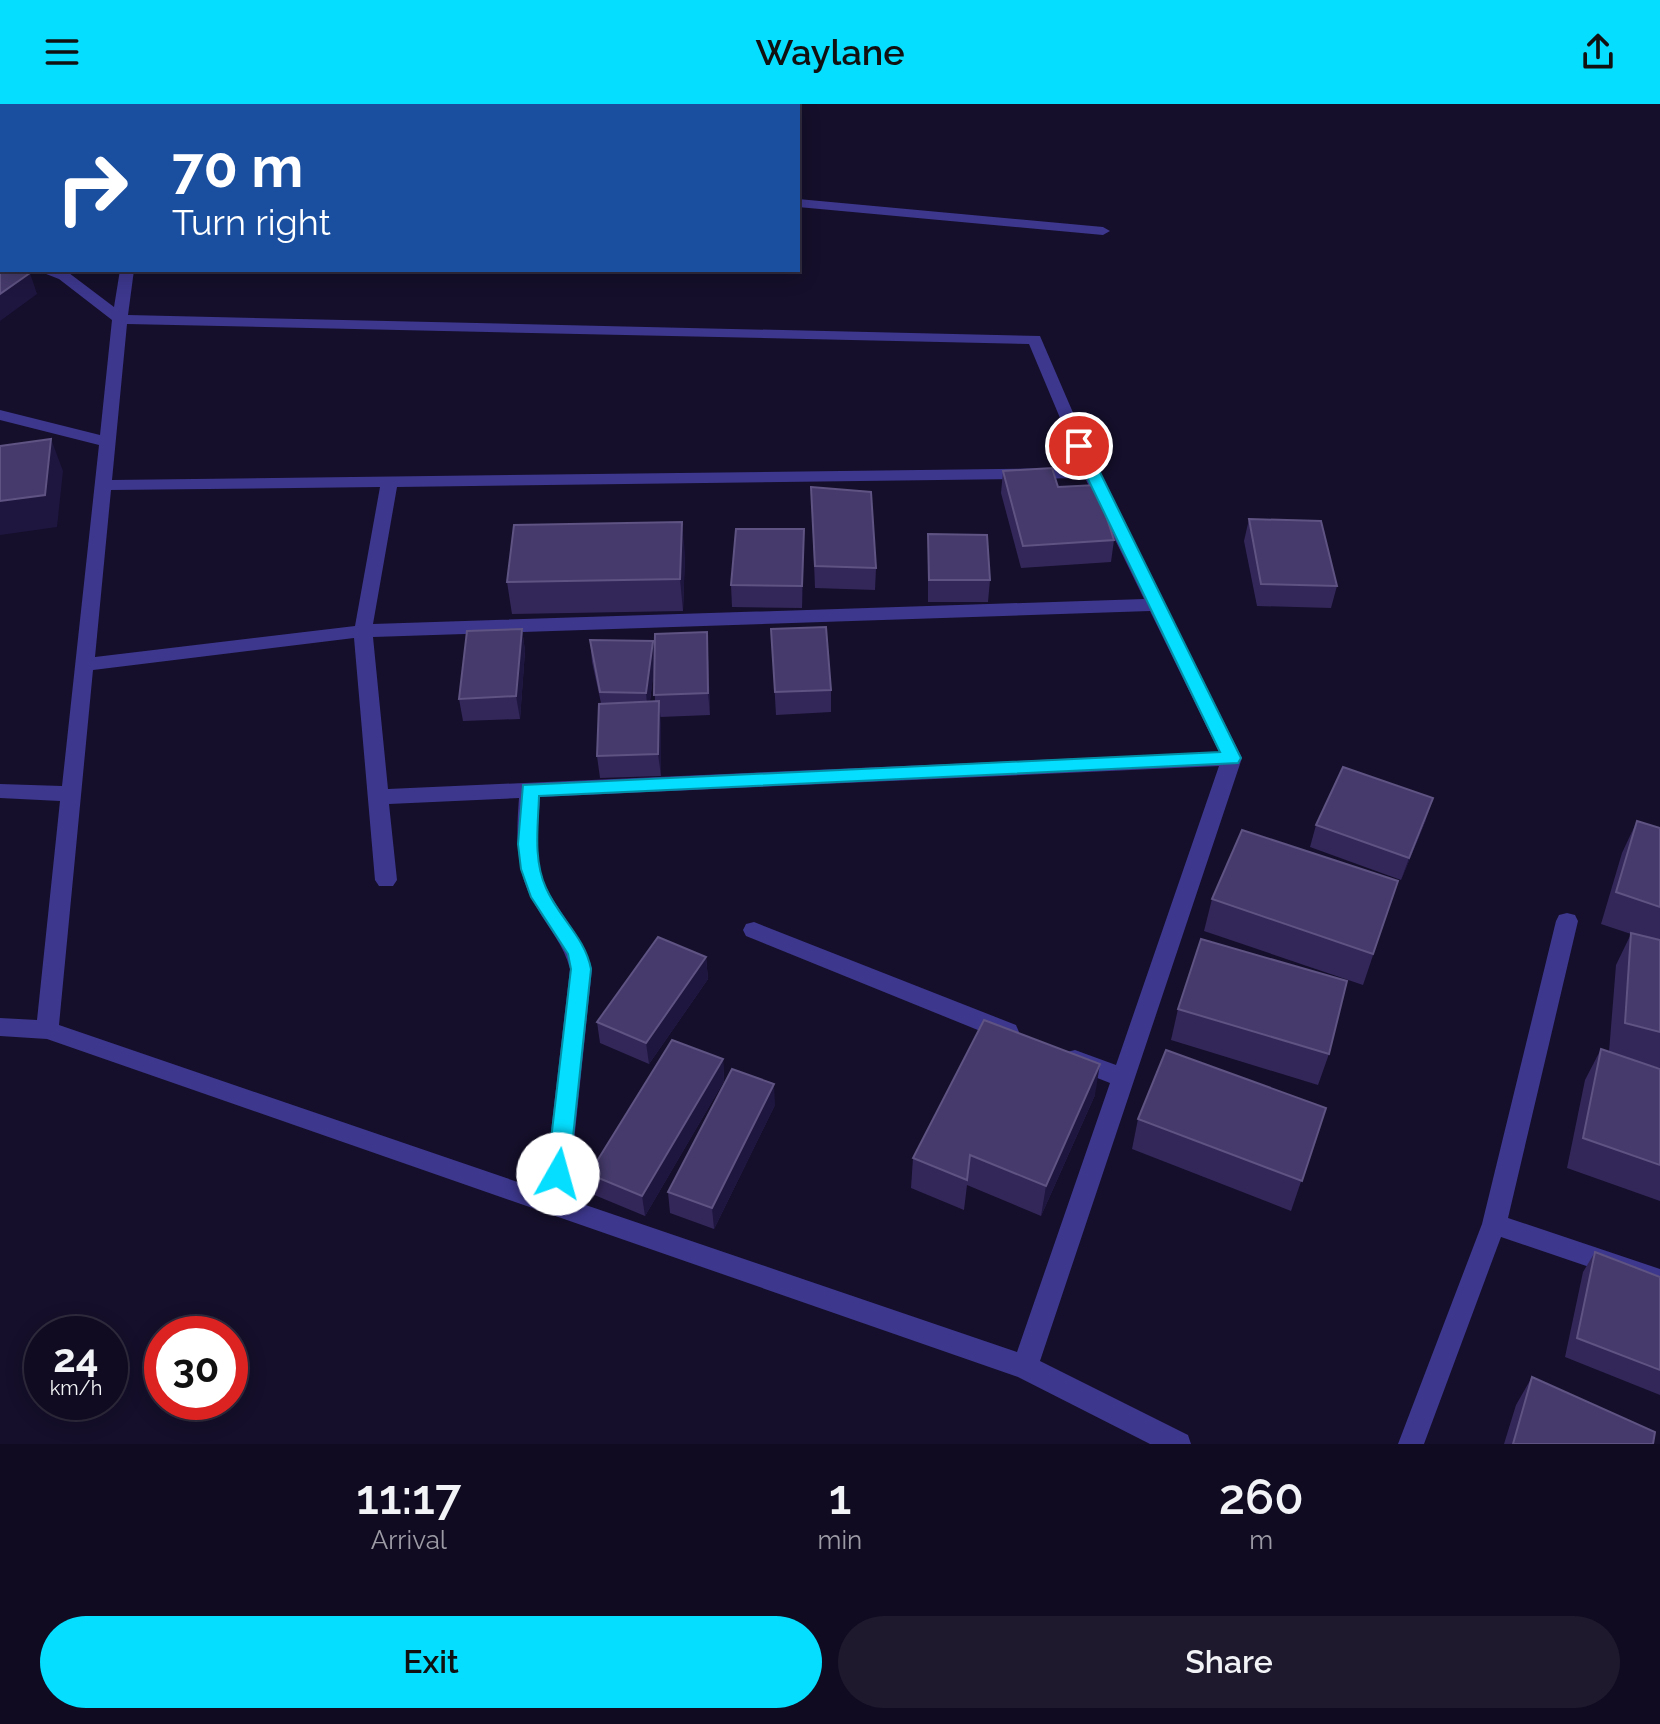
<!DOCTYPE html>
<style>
body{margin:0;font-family:Raleway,sans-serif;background:#1e192d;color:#f1f3f6;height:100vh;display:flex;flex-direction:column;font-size:30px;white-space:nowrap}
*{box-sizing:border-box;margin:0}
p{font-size:26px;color:#9c9ba5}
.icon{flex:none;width:44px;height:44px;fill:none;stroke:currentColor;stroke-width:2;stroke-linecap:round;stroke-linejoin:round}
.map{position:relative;height:1340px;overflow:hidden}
.panel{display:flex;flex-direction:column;background:#100b20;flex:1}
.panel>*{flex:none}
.guide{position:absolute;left:0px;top:0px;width:800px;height:168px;box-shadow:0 4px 20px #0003,0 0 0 2px #302b3e;background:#1a4fa0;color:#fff;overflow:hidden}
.speed{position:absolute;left:24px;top:1212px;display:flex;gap:16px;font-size:40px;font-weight:700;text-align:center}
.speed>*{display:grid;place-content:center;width:104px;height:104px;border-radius:50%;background:#100b20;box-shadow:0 4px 20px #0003,0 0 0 2px #302b3e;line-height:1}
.speed small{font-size:20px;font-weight:400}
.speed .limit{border:12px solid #d22;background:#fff;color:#111}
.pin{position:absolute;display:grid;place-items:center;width:68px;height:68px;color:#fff;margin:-34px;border:4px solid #fff;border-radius:50%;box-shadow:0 2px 8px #0007}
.me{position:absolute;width:88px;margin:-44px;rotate:7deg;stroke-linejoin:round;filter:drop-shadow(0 0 6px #0008)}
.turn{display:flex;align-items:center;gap:28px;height:168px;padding:0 40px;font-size:36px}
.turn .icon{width:104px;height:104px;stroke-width:2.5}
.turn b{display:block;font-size:56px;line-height:68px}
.eta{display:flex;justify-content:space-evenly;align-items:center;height:136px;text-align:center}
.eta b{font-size:48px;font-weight:600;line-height:56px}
.action{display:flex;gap:16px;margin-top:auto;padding:16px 40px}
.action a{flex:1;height:92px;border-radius:48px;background:#05deff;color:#111;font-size:32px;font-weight:600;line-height:92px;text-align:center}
.action a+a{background:#1e192d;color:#f1f3f6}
header{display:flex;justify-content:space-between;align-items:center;height:104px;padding:0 40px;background:#05deff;color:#111;font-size:36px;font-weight:600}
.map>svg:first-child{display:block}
</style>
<header><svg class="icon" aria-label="menu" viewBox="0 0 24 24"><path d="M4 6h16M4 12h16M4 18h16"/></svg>Waylane<svg class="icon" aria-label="share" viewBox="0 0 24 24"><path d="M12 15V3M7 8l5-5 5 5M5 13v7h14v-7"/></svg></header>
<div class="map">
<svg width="1660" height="1340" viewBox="0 0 1660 1340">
<rect width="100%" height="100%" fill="#150f2b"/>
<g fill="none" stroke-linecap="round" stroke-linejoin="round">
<!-- minor -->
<path fill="#3d378d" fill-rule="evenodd" d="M150 0H164V2H150Z
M482 0H500L502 2H484Z
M798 95 1103 123 1110 127 1103 131 798 103Z
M0 151H2V159H0Z
M36 166 69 169 114 203 120 166H134L128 211 1040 232 1099 369 1242 654 1040 1257 1188 1331 1191 1340H1150L1018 1273 47 935 0 932V914L37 916 60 697 0 694V680L62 682 99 341 0 316V306L100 331 112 216 59 175ZM127 220 1029 240 1081 364 112 376ZM1085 374 1144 495 373 520 397 383ZM380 383 355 522 95 553 111 386ZM1150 507 1219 648 388 685 373 533ZM354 534 375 776 379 782H393L397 776 389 700 519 694C516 734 515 769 537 804 549 825 564 841 570 865L544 1087 59 921 93 566ZM1219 662 1116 961 1075 946 1067 948 1064 955 1067 962 1110 979 1017 1248 568 1095 592 865C584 835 563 814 548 787 533 759 538 724 540 693Z
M1567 809 1575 811 1578 817 1508 1114 1660 1165V1187L1501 1133 1424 1340H1398L1482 1120 1556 817 1559 811Z
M754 818 1016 921 1019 928 1016 935 1008 937 1000 935 746 832 743 826 746 820Z"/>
</g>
<!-- wall -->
<path fill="#332759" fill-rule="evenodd" d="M1003 367 1058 383 1114 436 1111 458 1021 464 1001 389Z
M811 383 876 464 875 486 815 484Z
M1249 415 1337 482 1331 504 1257 502 1244 437Z
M804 425 802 504 732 503 731 481Z
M928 430 990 476 988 498H928Z
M685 450 683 507 512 510 507 478Z
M522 525 525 547 520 615 463 617 459 595Z
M771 525 831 586V608L776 611Z
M590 536 653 537 655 555 708 550 710 611 660 613 661 672 600 674 597 652 601 599 592 558ZM654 563 655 597H650Z
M1426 716 1401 776 1310 743 1316 721Z
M1637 717 1660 724V964L1642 959 1660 965V1097L1567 1064 1585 976 1601 945 1609 948 1616 861 1631 830 1601 820 1622 749Z
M1398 777 1363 881 1204 827 1212 795Z
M706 853 708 875 649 960 600 939 597 918Z
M1178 905 1329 950 1318 981 1171 936Z
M723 955 724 977 645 1112 592 1090 589 1070Z
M1095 991 1041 1112 967 1081 964 1106 911 1084 913 1054Z
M775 1001 714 1125 670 1109 668 1088Z
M1326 1004 1291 1107 1132 1045 1138 1015Z
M1595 1148 1660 1173V1291L1565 1253 1583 1168Z
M1532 1273 1653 1340H1504L1516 1301Z"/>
<!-- shaded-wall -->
<path fill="#1f163f" d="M2 57V83L0 84V58Z
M30 169 37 190 0 217V190Z
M51 335 63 367 57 423 0 431V397Z
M682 418 685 450 683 507 680 475Z
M804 425V447L802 504V482Z
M522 525 525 547 520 615 516 592Z
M707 528 708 550 710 611 708 589Z
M653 537 655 559 648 611 646 589Z
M659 597 661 619V672L658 650Z
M1433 694 1426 716 1401 776 1409 754Z
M706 853 708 875 649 960 646 939Z
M723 955 724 977 645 1112 642 1092Z
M1100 960 1095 991 1041 1112 1046 1082Z
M774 980 775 1001 714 1125 712 1104Z"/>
<!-- building -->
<path fill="#453a6b" stroke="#5e5382" stroke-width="2" d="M2 17V57L0 58V19Z
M0 161 2 162V166H19L30 169 0 190Z
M51 335 45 391 0 397V342Z
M1052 364 1058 383 1096 381 1114 436 1023 442 1003 367Z
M811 383 871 388 876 464 815 462Z
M1249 415 1321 417 1337 482 1261 480Z
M682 418 680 475 507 478 514 421Z
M736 425H804L802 482 731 481Z
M928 430 987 431 990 476H929Z
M826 523 831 586 775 588 771 525Z
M522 525 516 592 459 595 467 527Z
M707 528 708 589 654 591 655 530Z
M590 536 653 537 646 589 600 588Z
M659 597 658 650 597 652 599 600Z
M1343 663 1433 694 1409 754 1316 721Z
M1637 717 1660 724V803L1616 788Z
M1242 726 1398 777 1373 850 1212 795Z
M1631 829 1660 836V928L1625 919Z
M658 833 706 853 646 939 597 918Z
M1201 835 1347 877 1329 950 1178 905Z
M984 916 1100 960 1046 1082 970 1051 967 1076 913 1054Z
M672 936 723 955 642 1092 589 1070Z
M1601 945 1660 965V1061L1583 1034Z
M1166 946 1326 1004 1302 1077 1138 1015Z
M732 965 774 980 712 1104 668 1088Z
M1595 1148 1660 1173V1266L1577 1234Z
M1532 1273 1655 1328 1653 1340H1513Z"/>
<!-- route -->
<path fill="#05deff" stroke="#0390a6" stroke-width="2" d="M1079 337 1087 342 1241 654 1238 659 539 692C538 722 533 756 546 784 559 814 585 833 591 865L569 1070 566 1077 558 1080 551 1077 547 1070 571 865 568 850 531 793 521 765 518 740 523 681 1220 648 1072 342Z"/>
</svg>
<div class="speed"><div>24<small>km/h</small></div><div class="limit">30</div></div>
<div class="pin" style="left:1079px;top:342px;background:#d93025"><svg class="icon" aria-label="arrive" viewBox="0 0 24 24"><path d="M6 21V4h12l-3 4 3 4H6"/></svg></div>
<svg class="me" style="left:558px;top:1070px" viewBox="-20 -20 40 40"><circle r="19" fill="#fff"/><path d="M0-13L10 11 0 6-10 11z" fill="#05deff"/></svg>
<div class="guide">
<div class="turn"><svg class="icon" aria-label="right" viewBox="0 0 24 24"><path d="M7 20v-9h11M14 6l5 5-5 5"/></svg><div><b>70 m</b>Turn right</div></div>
</div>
</div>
<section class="panel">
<div class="eta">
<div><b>11:17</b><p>Arrival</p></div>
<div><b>1</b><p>min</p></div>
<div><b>260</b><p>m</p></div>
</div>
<div class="action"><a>Exit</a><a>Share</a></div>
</section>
